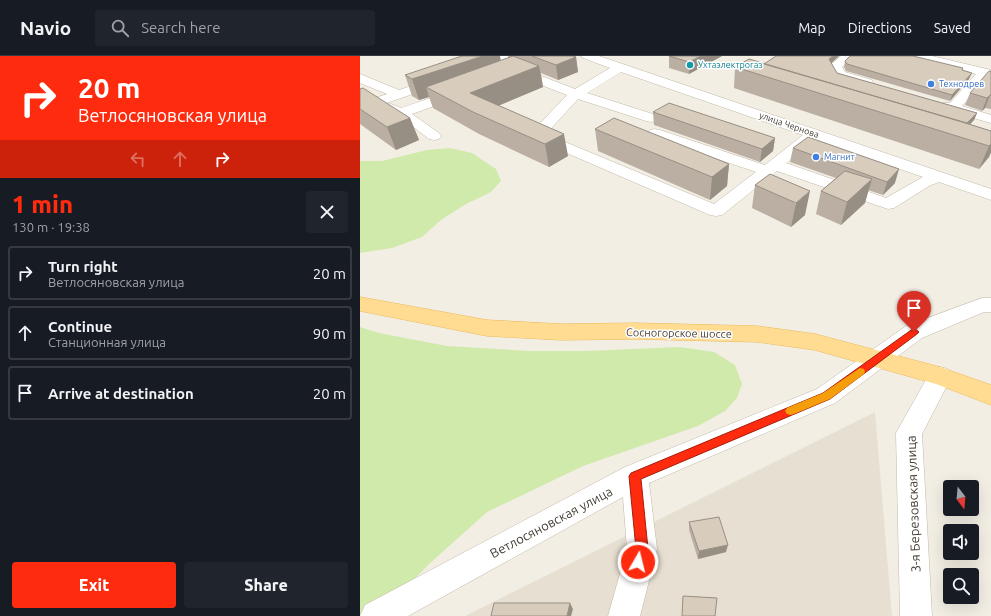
<!DOCTYPE html>
<meta charset="utf-8">
<style>
body{margin:0;font-family:Ubuntu,sans-serif;background:#20242c;color:#f1f3f6;height:100vh;display:flex;flex-direction:column;font-size:15px;white-space:nowrap}
*{box-sizing:border-box;margin:0}
p{font-size:13px;color:#9ea1a6}
.icon{flex:none;width:22px;height:22px;fill:none;stroke:currentColor;stroke-width:2;stroke-linecap:round;stroke-linejoin:round}
.map{position:relative;flex:1;overflow:hidden}
.side{display:flex;flex-direction:column;background:#171b24;width:360px}
.side>*{flex:none}
.hud{background:#ff2b0f;color:#fff;overflow:hidden}
.needle{width:26px;rotate:164deg}
.buttons{position:absolute;left:583px;top:424px;display:grid;gap:8px}
.buttons a{display:grid;place-items:center;width:36px;height:36px;border-radius:4px;background:#171b24;box-shadow:0 4px 16px #0002;font-size:20px}
.pin{position:absolute;display:grid;place-items:center;width:34px;height:34px;color:#fff;margin:-41px -17px;border-radius:50% 50% 50% 0;rotate:-45deg;box-shadow:0 0 4px #0007}
.pin .icon{rotate:45deg}
.me{position:absolute;width:44px;margin:-22px;rotate:8deg;stroke-linejoin:round;filter:drop-shadow(0 0 3px #0008)}
.turn{display:flex;align-items:center;gap:14px;height:84px;padding:0 12px;font-size:18px}
.turn .icon{width:52px;height:52px;stroke-width:2.5}
.turn b{display:block;font-size:28px;line-height:34px}
.lanes{display:flex;align-items:center;height:38px;padding:0 12px;background:#0003;justify-content:center;gap:20px;direction:ltr}
.lanes .off{opacity:.35}
.round{display:grid;place-items:center;flex:none;width:42px;height:42px;border-radius:4px;background:#20242c}
.head{display:flex;align-items:center;justify-content:space-between;height:68px;padding:0 12px}
h1{font-size:24px;font-weight:800;line-height:30px;color:#ff2b0f}
.button{display:flex;gap:8px;margin-top:auto;padding:8px 12px}
.button a{flex:1;height:46px;border-radius:4px;background:#ff2b0f;color:#fff;font-size:16px;font-weight:800;line-height:46px;text-align:center}
.button a+a{background:#20242c;color:#f1f3f6}
ul{padding:0;list-style:none}
li{display:flex;align-items:center;gap:12px;height:54px;margin:0 8px 6px;padding:0 4px;border:2px solid #363941;border-radius:4px}
li div{flex:1}
li b{display:block;font-size:15px}
li em{font-style:normal}
header{display:flex;align-items:center;gap:24px;box-sizing:border-box;height:56px;padding:0 20px;background:#171b24;border-bottom:1px solid #363941}
header strong{font-size:19px}
nav{display:flex;gap:22px;margin-inline-start:auto;font-size:14px}
.search{width:280px;height:36px;background:#20242c;display:flex;align-items:center;gap:10px;box-sizing:border-box;padding:0 14px;border-radius:4px;color:#9ea1a6;font-size:15px}
main{display:flex;flex:1;min-height:0}
.map>svg:first-child{display:block}
</style>
<header>
<strong>Navio</strong>
<div class="search"><svg class="icon" aria-label="search" viewBox="0 0 24 24"><circle cx="10" cy="10" r="6"/><path d="M15 15l6 6"/></svg>Search here</div>
<nav><a>Map</a><a>Directions</a><a>Saved</a></nav>
</header>
<main>
<section class="side">
<div class="hud">
<div class="turn"><svg class="icon" aria-label="right" viewBox="0 0 24 24"><path d="M7 20v-9h11M14 6l5 5-5 5"/></svg><div><b>20 m</b>Ветлосяновская улица</div></div>
<div class="lanes"><svg class="icon off" aria-label="left" viewBox="0 0 24 24"><path d="M17 20v-9H6M10 6l-5 5 5 5"/></svg><svg class="icon off" aria-label="ahead" viewBox="0 0 24 24"><path d="M12 20V5M6 11l6-6 6 6"/></svg><svg class="icon" aria-label="right" viewBox="0 0 24 24"><path d="M7 20v-9h11M14 6l5 5-5 5"/></svg></div>
</div>
<div class="head"><div><h1>1 min</h1><p>130 m · 19:38</p></div><a class="round"><svg class="icon" aria-label="close" viewBox="0 0 24 24"><path d="M6 6l12 12M18 6L6 18"/></svg></a></div>
<ul>
<li><svg class="icon" aria-label="right" viewBox="0 0 24 24"><path d="M7 20v-9h11M14 6l5 5-5 5"/></svg><div><b>Turn right</b><p>Ветлосяновская улица</p></div><em>20 m</em></li>
<li><svg class="icon" aria-label="ahead" viewBox="0 0 24 24"><path d="M12 20V5M6 11l6-6 6 6"/></svg><div><b>Continue</b><p>Станционная улица</p></div><em>90 m</em></li>
<li><svg class="icon" aria-label="arrive" viewBox="0 0 24 24"><path d="M6 21V4h12l-3 4 3 4H6"/></svg><div><b>Arrive at destination</b></div><em>20 m</em></li>
</ul>
<div class="button"><a>Exit</a><a>Share</a></div>
</section>
<div class="map">
<svg width="631" height="560" viewBox="0 0 631 560">
<rect width="100%" height="100%" fill="#f3eee4"/>
<!-- residential -->
<path fill="#e7e0d2" d="M515 356 532 560H105Z"/>
<!-- green -->
<path fill="#cfeaaa" d="M90 92 112 97 136 113 141 125 131 136 106 148 81 164 62 181 32 192 0 197V105H22L67 94Z
M0 271 19 277 87 290 169 295H227L320 291 354 296 375 309 382 328 377 342 365 355 338 370 223 410 127 456 68 509 44 534 0 560Z"/>
<g fill="none" stroke-linecap="round" stroke-linejoin="round">
<!-- minor casing -->
<g stroke="#c2b8a9" stroke-width="1">
<path id="minor" d="M136 0H153L151 2 117 16H109L107 13 109 10Z
M221 0H239L631 133V144L579 126 569 130 534 152 528 153 417 115 362 159 356 160 350 159 172 82 170 79 172 76 207 39 150 17 148 14 150 11H158L215 33 250 12 223 2ZM261 16 443 79 405 109 300 74 295 73 290 74 288 77 290 80 396 116 354 148 186 78 218 43 286 65 291 66 296 65 298 62 296 59 227 37ZM456 84 563 121 526 142 426 107Z
M481 0H494L482 11 485 16 512 24 513 27 512 30 507 31 476 22 469 10Z
M552 0H572L631 14V22L627 21 602 50 631 59V67L588 55 583 53 581 50 583 47H590L616 18 554 2Z
M0 18 39 34 78 21 82 22 84 25 82 28 0 56V47L27 38 0 27Z
M100 32 105 33 107 36 105 39 52 58 79 77 81 80 79 83 74 84 69 83 51 69 26 55 24 52 26 49 31 48 41 52Z
M622 242H631V256H624L562 282 475 347 289 427 297 493 280 560H248L267 493 263 441 48 560H0L5 549 265 411 457 333 546 270Z
M580 311 588 313 592 320 562 378 572 560H540L536 377 572 313Z"/>
</g>
<!-- major casing -->
<g stroke="#e9ba5c" stroke-width="1">
<path id="major" d="M0 241 127 264 201 268 276 267 397 270 455 278 580 311 631 329V349L576 328 455 294 397 286 276 283 201 284 127 280 0 255Z"/>
</g>
<!-- minor -->
<use href="#minor" fill="#fff" fill-rule="evenodd"/>
<!-- major -->
<use href="#major" fill="#ffdc91" fill-rule="evenodd"/>
</g>
<!-- wall -->
<path fill="#baafa2" d="M148 0H213L216 1 218 16 198 24 181 17 183 31 138 50 208 100 189 111 119 78 73 52 69 41 59 44 52 40 45 19 141 5 148 2Z
M309 0H362L329 18 309 12Z
M479 0 471 7 477 17 617 57 614 64 610 68 631 75V96L629 101 619 113 374 32 375 11Z
M485 5 603 12V15L609 23 590 45 486 15 484 11Z
M631 15V53L625 52 622 55 605 49 610 37Z
M0 33 50 62 59 84 36 94 0 68Z
M293 56 415 82 413 95 400 106 294 69Z
M235 73 369 108 367 130 350 144 238 95Z
M433 92 535 127 523 139 508 134 505 147 481 169 456 158 461 135 476 122 430 106Z
M410 118 445 159 431 171 392 152 395 129Z
M329 466 366 496 338 503 329 474Z"/>
<!-- shaded-wall -->
<path fill="#978f84" d="M123 0H140L143 15 66 31 69 41 59 44 52 23Z
M341 0H362L329 18V6Z
M473 0H479L468 10 469 3Z
M216 1 218 16 198 24 196 9Z
M179 10 183 31 118 58 110 37Z
M612 17 609 23 590 45 592 39Z
M630 39 625 52 622 55 627 42Z
M617 57 614 64 602 77 604 70Z
M50 62 59 84 36 94 27 71Z
M204 78 208 100 189 111 185 88Z
M415 82 413 95 400 106 402 93Z
M631 88V96L629 101 619 113 629 90Z
M369 108 367 130 350 144 352 121Z
M539 113 535 127 523 139 527 126Z
M512 123 505 147 481 169 487 146Z
M450 135 445 159 431 171 436 147Z
M368 489 366 496 338 503 339 495Z
M210 547 213 553 211 560H207Z"/>
<!-- building -->
<path fill="#d8ccbc" stroke="#978f84" d="M102 0H123L52 23 45 19Z
M153 0 179 10 110 37 204 78 185 88 113 56 66 31Z
M172 0H213L216 1 196 9Z
M309 0H341L329 6Z
M416 0H473L469 3 477 17 617 57 607 67 404 8Z
M490 0H553L603 12 602 14 612 17 592 39 487 8 485 5Z
M389 3 602 66 631 75V88L629 90 375 11Z
M629 15H631V39H630L627 42 610 37Z
M3 32 50 62 27 71 0 53V33Z
M309 47 415 82 402 93 293 56Z
M254 62 369 108 352 121 235 73Z
M448 81 539 113 527 126 433 92Z
M485 115 512 123 487 146 461 135Z
M410 118 450 135 436 147 395 129Z
M359 461 368 489 339 495 329 466Z
M323 540 357 542 355 560H322Z
M134 547H210L207 560H131Z"/>
<!-- route -->
<path fill="#ff2b0f" stroke="#a61c0a" d="M554 272 559 276 557 278 470 343 281 423 288 493 283 511 278 513 274 511 272 506 276 493 269 420 271 417 463 337Z"/>
<!-- slow -->
<path fill="#f59e0b" d="M500 312 504 313 505 316 504 318 470 343 434 358 431 359 427 358 425 355 427 352 463 337Z"/>
<!-- markers -->
<circle fill="#0f9aa8" stroke="#fff" stroke-width="1.5" cx="330" cy="9" r="4"/>
<g fill="#3f7fe0" stroke="#fff" stroke-width="1.5">
<circle cx="571" cy="28" r="4"/>
<circle cx="456" cy="101" r="4"/>
</g>
<g text-anchor="middle" stroke-width="3" stroke-linejoin="round" paint-order="stroke">
<!-- far-culture labels -->
<g font-size="9" fill="#0d838f" stroke="#fff" text-anchor="start">
<text x="338" y="12">Ухтаэлектрогаз</text>
</g>
<!-- far-shop labels -->
<g font-size="9" fill="#366cbe" stroke="#fff" text-anchor="start">
<text x="579" y="31">Технодрев</text>
<text x="464" y="104">Магнит</text>
</g>
<!-- far-street labels -->
<g font-size="9" fill="#453e34" stroke="#fff">
<text transform="translate(429 69) rotate(19)" y="3">улица Чернова</text>
</g>
<!-- street labels -->
<g font-size="11" fill="#453e34" stroke="#fff">
<text transform="translate(319 277) rotate(1)" y="4">Сосногорское шоссе</text>
</g>
<!-- near-street labels -->
<g font-size="13" fill="#453e34" stroke="#fff">
<text transform="translate(553 448) rotate(-92)" y="5">3-я Березовская улица</text>
<text transform="translate(191 466) rotate(-28)" y="5">Ветлосяновская улица</text>
</g>
</g>
</svg>
<div class="buttons">
<a><svg class="needle" viewBox="-14 -14 28 28"><path d="M0-13l5 13h-10z" fill="#e53935"/><path d="M0 13l5-13h-10z" fill="#9ea1a6"/></svg></a>
<a><svg class="icon" aria-label="sound" viewBox="0 0 24 24"><path d="M4 9h4l5-4v14l-5-4H4zM17 9q2 3 0 6"/></svg></a>
<a><svg class="icon" aria-label="search" viewBox="0 0 24 24"><circle cx="10" cy="10" r="6"/><path d="M15 15l6 6"/></svg></a>
</div>
<div class="pin" style="left:554px;top:276px;background:#d93025"><svg class="icon" aria-label="arrive" viewBox="0 0 24 24"><path d="M6 21V4h12l-3 4 3 4H6"/></svg></div>
<svg class="me" style="left:278px;top:506px" viewBox="-20 -20 40 40"><circle r="17" fill="#ff2b0f" stroke="#fff" stroke-width="3"/><path d="M0-11L8 9 0 5-8 9z" fill="#fff"/></svg>
</div>
</main>
